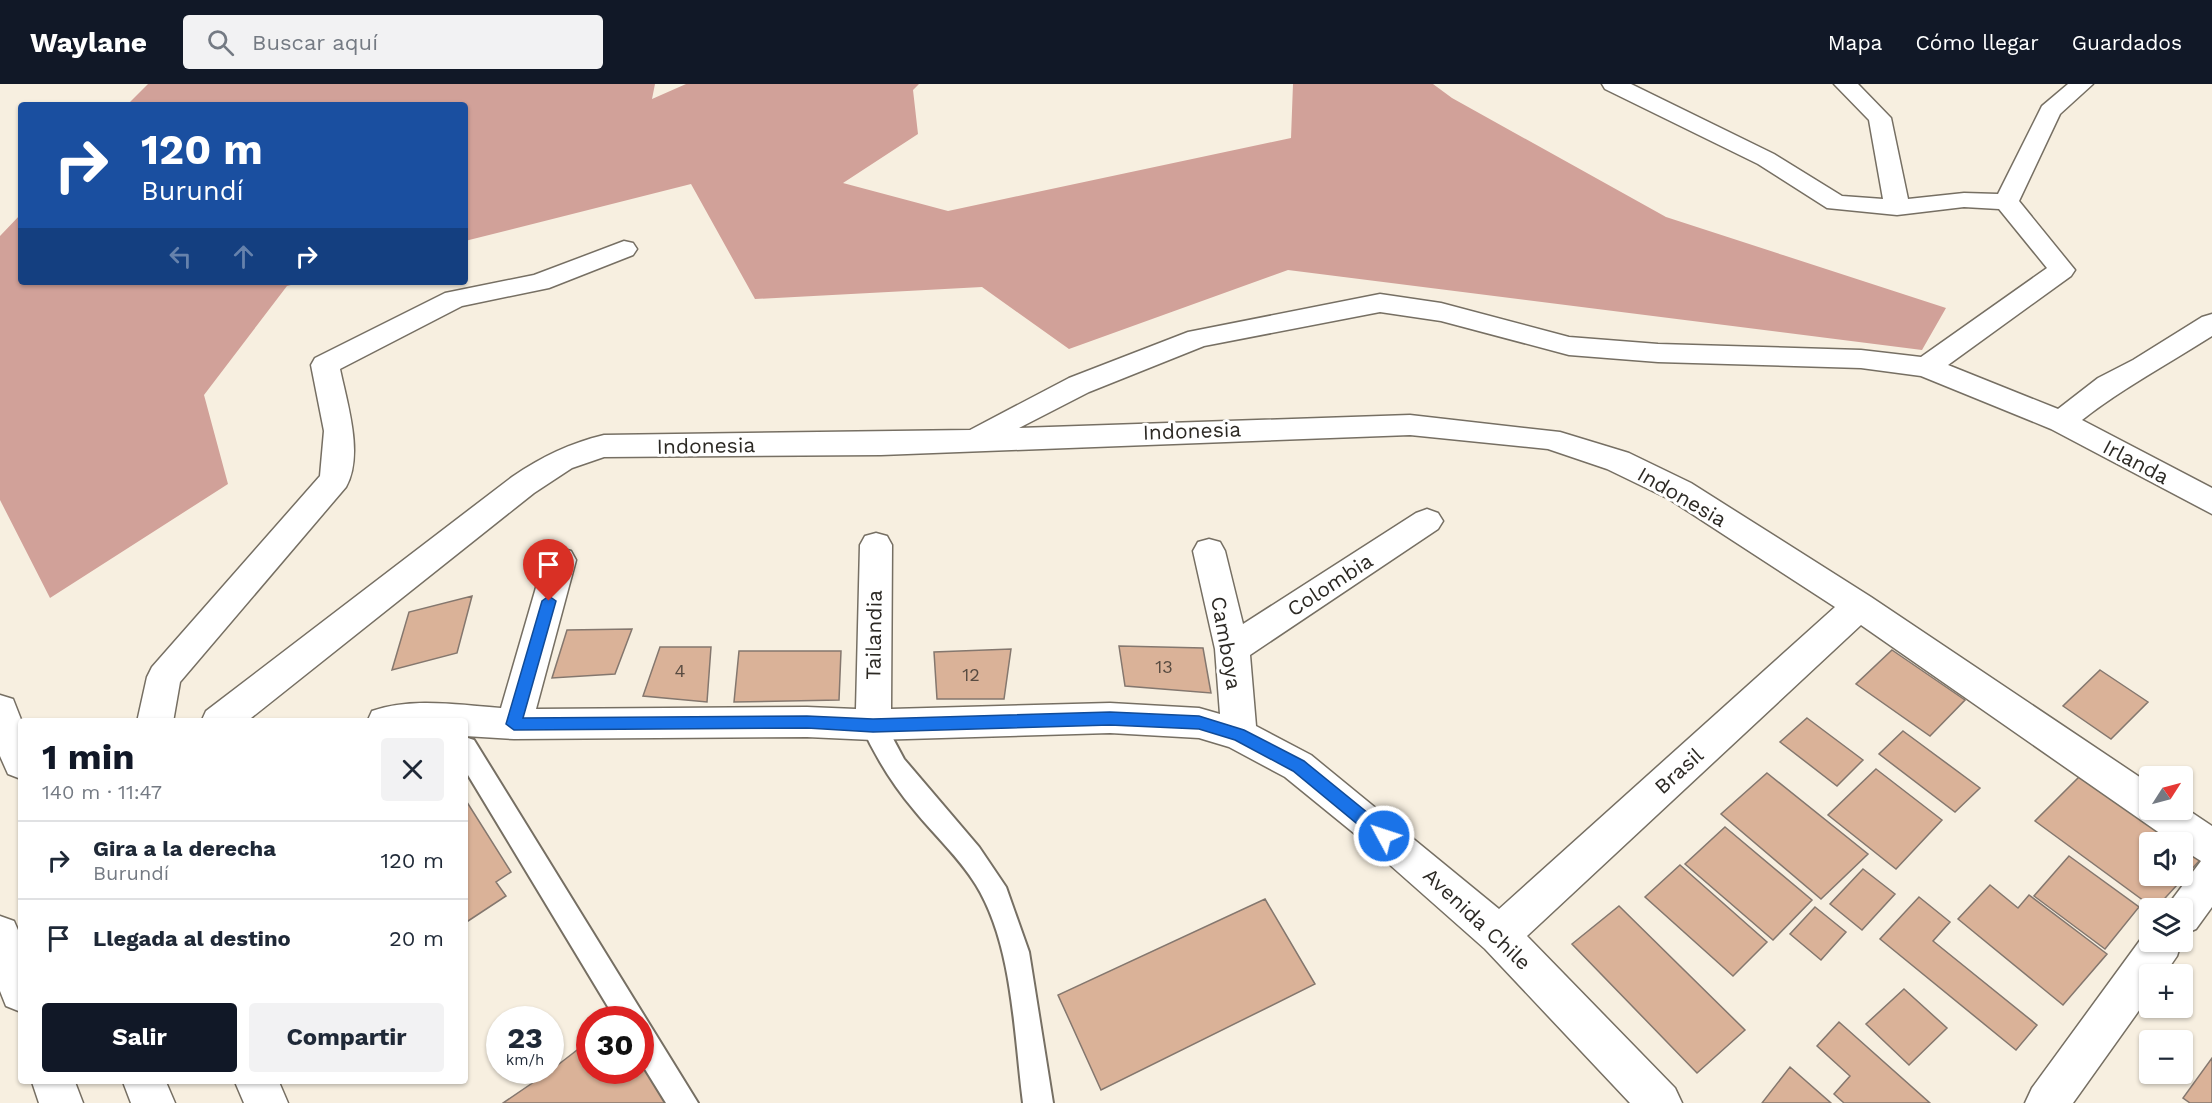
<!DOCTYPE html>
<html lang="es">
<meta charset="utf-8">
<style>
body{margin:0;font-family:"Work Sans",sans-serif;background:#f2f2f3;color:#1f2937;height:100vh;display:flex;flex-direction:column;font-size:22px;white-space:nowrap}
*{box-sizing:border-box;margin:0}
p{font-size:20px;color:#747a83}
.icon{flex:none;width:33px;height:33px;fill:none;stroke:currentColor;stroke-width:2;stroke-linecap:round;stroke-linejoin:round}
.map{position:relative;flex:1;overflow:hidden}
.side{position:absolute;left:18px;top:634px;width:450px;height:366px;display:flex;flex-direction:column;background:#fff;border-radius:6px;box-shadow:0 2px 4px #0004}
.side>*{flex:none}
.hud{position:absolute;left:18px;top:18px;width:450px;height:183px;border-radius:6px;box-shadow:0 2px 4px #0004;background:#1a4fa0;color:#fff;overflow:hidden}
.needle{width:39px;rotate:54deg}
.buttons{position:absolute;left:2139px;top:682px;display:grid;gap:12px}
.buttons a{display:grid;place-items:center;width:54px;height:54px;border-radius:6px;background:#fff;box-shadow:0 2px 4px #0004;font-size:30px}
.speed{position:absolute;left:486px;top:922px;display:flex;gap:12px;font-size:30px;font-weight:700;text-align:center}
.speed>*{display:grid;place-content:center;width:78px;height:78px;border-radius:50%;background:#fff;box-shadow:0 2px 4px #0004;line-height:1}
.speed small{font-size:15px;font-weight:400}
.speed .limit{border:9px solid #d22;background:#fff;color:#111}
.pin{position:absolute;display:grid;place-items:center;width:51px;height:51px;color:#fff;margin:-62px -26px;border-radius:50% 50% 50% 0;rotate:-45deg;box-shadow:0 0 6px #0007}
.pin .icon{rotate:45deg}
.me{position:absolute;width:66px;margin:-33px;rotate:310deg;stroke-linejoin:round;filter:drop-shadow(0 0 4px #0008)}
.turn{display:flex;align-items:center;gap:21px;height:126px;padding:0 24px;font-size:27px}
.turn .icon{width:78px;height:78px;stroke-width:2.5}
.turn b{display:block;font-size:42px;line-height:51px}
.lanes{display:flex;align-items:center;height:57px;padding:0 24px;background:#0003;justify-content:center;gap:30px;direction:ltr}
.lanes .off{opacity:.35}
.round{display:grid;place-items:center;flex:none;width:63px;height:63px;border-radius:6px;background:#f2f2f3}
.head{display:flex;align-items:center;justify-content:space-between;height:102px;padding:0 24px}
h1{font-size:36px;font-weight:700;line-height:45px;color:#111827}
.action{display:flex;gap:12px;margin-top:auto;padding:12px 24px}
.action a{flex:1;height:69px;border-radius:6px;background:#111827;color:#fff;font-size:24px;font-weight:700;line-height:69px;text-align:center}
.action a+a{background:#f2f2f3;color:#1f2937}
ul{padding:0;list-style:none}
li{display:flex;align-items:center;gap:18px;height:78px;padding:0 24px;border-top:2px solid #e0e1e3}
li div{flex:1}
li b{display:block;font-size:22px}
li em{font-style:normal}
header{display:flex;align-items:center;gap:36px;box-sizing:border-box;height:84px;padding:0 30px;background:#111827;color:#fff}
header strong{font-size:28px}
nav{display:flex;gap:33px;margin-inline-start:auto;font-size:21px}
.search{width:420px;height:54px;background:#f2f2f3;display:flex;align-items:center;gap:15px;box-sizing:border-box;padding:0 21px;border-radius:6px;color:#747a83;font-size:22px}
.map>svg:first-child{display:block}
</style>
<header>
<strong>Waylane</strong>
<div class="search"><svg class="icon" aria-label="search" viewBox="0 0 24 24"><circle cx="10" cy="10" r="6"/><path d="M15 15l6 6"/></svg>Buscar aquí</div>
<nav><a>Mapa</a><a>Cómo llegar</a><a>Guardados</a></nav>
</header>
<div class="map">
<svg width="2212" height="1019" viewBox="0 0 2212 1019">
<rect width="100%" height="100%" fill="#f7efe0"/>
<!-- forest -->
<path fill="#d1a199" d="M148 0H655L652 15 686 0H919L913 6 918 50 843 99 948 127 1291 54 1293 0H1433L1452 14 1666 133 1946 224 1922 266 1288 186 1069 265 982 203 755 215 691 100 465 157V21H127Z
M21 130V198H302L287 202 204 311 228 400 50 514 0 416V152Z"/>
<!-- building -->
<path fill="#dab298" stroke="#84776e" stroke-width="1.5" d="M472 512 457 569 392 586 409 528Z
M632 545 615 590 552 594 567 546Z
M1119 562 1203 564 1211 609 1125 602Z
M660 563H711L707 618 643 612Z
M1011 565 1004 615H937L934 568Z
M1892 566 1965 616 1930 652 1856 600Z
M739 567H841L839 616 734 618Z
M2100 586 2148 618 2111 655 2063 622Z
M1807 634 1863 676 1837 702 1780 658Z
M1903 647 1980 704 1955 728 1879 670Z
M1876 685 1942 736 1896 785 1828 731Z
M1767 689 1868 770 1821 815 1721 730Z
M2081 691 2176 759H2150V792H2182V764L2200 776 2155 825 2035 737Z
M465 715 511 788 496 798 506 812 465 839Z
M1725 743 1812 816 1773 856 1685 780Z
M2069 772 2139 823 2105 865 2034 812Z
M1680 781 1767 858 1733 892 1645 813Z
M1863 785 1895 810 1862 846 1830 820Z
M1990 801 2018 824 2029 811 2107 870 2063 921 1958 835Z
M1919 813 1950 838 1933 857 2037 941 2016 966 1880 855Z
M1265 815 1315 900 1101 1006 1058 911Z
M1619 822 1745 946 1697 989 1572 860Z
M1815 823 1846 848 1821 876 1790 850Z
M1904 905 1947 944 1909 981 1866 940Z
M1839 938 1930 1019H1844L1834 1010 1850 992 1817 962Z
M590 956V987H640V978L666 1019H503L550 987Z
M2212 974V1019H2190L2183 1014Z
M1790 983 1831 1019H1762Z"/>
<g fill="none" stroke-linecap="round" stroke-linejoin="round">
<!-- service casing -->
<g stroke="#766f63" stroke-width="4">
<path id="service" d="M873 631 882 634 904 675 979 763 1006 803 1029 868 1053 1019H1023C1014 950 1013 861 976 801 959 773 934 751 914 726 892 700 875 672 861 641L864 634Z
M465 653 474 656 698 1019H666L640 977V936H616L465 686Z"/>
</g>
<!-- minor casing -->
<g stroke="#766f63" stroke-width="3">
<path id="minor" d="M1602 0H1631L1774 70 1842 112 1883 115 1869 36 1834 0H1858L1891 34 1908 115 1964 109 1998 110 2042 22 2068 0H2093L2060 30 2019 117 2075 186 2071 192 1948 281 2058 325 2098 294 2133 276 2202 233 2212 230V252C2168 280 2123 304 2082 336L2212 404V430L2051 345 1921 292 1861 284 1658 278 1569 271 1441 237 1380 228 1204 262 1089 308 1019 344 1410 331 1560 348 1629 369 1691 399 1871 513 2150 700V726H2182V722L2212 742V823L2196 845 2182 851V825H2165L2201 777 2182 765V759H2174L1861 541 1527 852 1675 1004 1682 1019H1630L1485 865 1355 750 1285 693 1229 663 1199 654 1110 649 873 656 807 653 514 655 465 652V638H367L372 627C411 613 460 621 501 624L544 476 549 467 560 464 571 467 576 476 536 625 807 623 856 625 860 461 865 452 876 449 887 452 892 461 891 625 1110 619 1199 624 1220 630 1215 565 1193 467 1198 458 1209 455 1220 458 1225 467 1243 540 1416 429 1427 425 1438 429 1443 437 1438 445 1250 571 1256 642 1311 671 1499 825 1835 523 1669 415 1607 385 1548 365 1410 351 881 371 604 373 572 384 534 409 246 638H201L206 627 512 393C541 373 570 359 604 351L970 346 1069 294 1188 248 1380 210 1441 219 1569 253 1658 260 1861 266 1921 273 2047 184 1999 125 1964 123 1897 131 1827 124 1758 80 1605 5Z
M624 157 633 159 637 165 633 171 549 204 462 222 340 285C347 319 364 371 346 403L180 598 173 638H137L147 593 152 583 320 392 324 347 311 281 315 274 445 209 534 191Z
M2149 844 2150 858 2182 856 2177 872 2164 891H2150V911L2073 1019H2025L2032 1004Z
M235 998H279L288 1019H244Z"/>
</g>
<!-- primary casing -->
<g stroke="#766f63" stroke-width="3">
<path id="primary" d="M0 611 13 615 22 638 21 695 8 690 0 672Z
M0 832 14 837 21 853V928L6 922 0 907Z
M32 998H75L83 1019H39Z
M123 998H166L175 1019H131Z"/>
</g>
<!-- service -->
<use href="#service" fill="#fff" fill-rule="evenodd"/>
<!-- minor -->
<use href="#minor" fill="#fff" fill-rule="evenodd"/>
<!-- primary -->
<use href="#primary" fill="#fff" fill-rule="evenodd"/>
</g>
<!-- route -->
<path fill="#1a73e8" stroke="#114b97" stroke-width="1.5" d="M549 512 556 517 523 634 807 632 873 635 1110 628 1199 632 1244 646 1304 677 1390 747 1392 752 1390 757 1384 760 1378 757 1293 687 1235 656 1199 645 1110 641 873 648 807 644 514 646 506 640 542 517Z"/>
<g text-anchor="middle" stroke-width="6" stroke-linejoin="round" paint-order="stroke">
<!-- number labels -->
<g font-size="18" fill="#584b41">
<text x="1164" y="589">13</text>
<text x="680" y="593">4</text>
<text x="971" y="597">12</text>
</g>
<!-- street labels -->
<g font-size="21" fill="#2c2924" stroke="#fff">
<text transform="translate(1192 347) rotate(-2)" y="7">Indonesia</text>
<text transform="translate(706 362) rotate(-1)" y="7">Indonesia</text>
<text transform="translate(2136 378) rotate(28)" y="7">Irlanda</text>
<text transform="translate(1682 413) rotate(30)" y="7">Indonesia</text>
<text transform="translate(1330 501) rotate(-33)" y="7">Colombia</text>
<text transform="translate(874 551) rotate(-89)" y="7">Tailandia</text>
<text transform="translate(1226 559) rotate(80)" y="7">Camboya</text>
<text transform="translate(1679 687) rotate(-42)" y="7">Brasil</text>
<text transform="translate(1477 835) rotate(43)" y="7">Avenida Chile</text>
</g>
</g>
</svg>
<div class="buttons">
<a><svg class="needle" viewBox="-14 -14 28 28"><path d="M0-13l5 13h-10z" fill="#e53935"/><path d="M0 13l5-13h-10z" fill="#747a83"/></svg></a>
<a><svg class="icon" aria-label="sound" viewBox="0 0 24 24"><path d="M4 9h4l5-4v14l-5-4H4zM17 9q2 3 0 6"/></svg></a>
<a><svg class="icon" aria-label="layers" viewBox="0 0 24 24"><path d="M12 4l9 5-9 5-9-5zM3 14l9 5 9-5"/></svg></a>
<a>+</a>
<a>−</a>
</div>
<div class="speed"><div>23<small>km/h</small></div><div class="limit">30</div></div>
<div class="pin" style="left:549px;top:517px;background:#d93025"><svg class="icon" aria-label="arrive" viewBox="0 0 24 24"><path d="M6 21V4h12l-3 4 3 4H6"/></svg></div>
<svg class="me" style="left:1384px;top:752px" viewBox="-20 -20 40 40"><circle r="17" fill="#1a73e8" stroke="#fff" stroke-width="3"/><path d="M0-11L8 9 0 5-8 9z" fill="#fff"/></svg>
<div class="hud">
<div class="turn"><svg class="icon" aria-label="right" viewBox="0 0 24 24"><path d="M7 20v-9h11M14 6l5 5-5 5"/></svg><div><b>120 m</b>Burundí</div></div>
<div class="lanes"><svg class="icon off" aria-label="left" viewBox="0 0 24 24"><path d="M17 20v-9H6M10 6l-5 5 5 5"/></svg><svg class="icon off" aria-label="ahead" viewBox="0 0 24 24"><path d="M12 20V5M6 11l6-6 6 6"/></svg><svg class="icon" aria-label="right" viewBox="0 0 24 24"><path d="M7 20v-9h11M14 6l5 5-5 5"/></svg></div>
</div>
<section class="side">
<div class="head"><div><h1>1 min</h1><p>140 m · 11:47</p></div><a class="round"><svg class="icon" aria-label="close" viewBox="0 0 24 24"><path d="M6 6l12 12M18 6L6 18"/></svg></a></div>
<ul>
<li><svg class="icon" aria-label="right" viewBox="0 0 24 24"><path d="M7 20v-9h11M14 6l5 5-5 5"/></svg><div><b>Gira a la derecha</b><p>Burundí</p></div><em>120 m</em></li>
<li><svg class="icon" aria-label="arrive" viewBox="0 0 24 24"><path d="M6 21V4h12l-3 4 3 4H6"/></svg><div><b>Llegada al destino</b></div><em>20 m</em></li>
</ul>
<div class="action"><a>Salir</a><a>Compartir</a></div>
</section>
</div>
